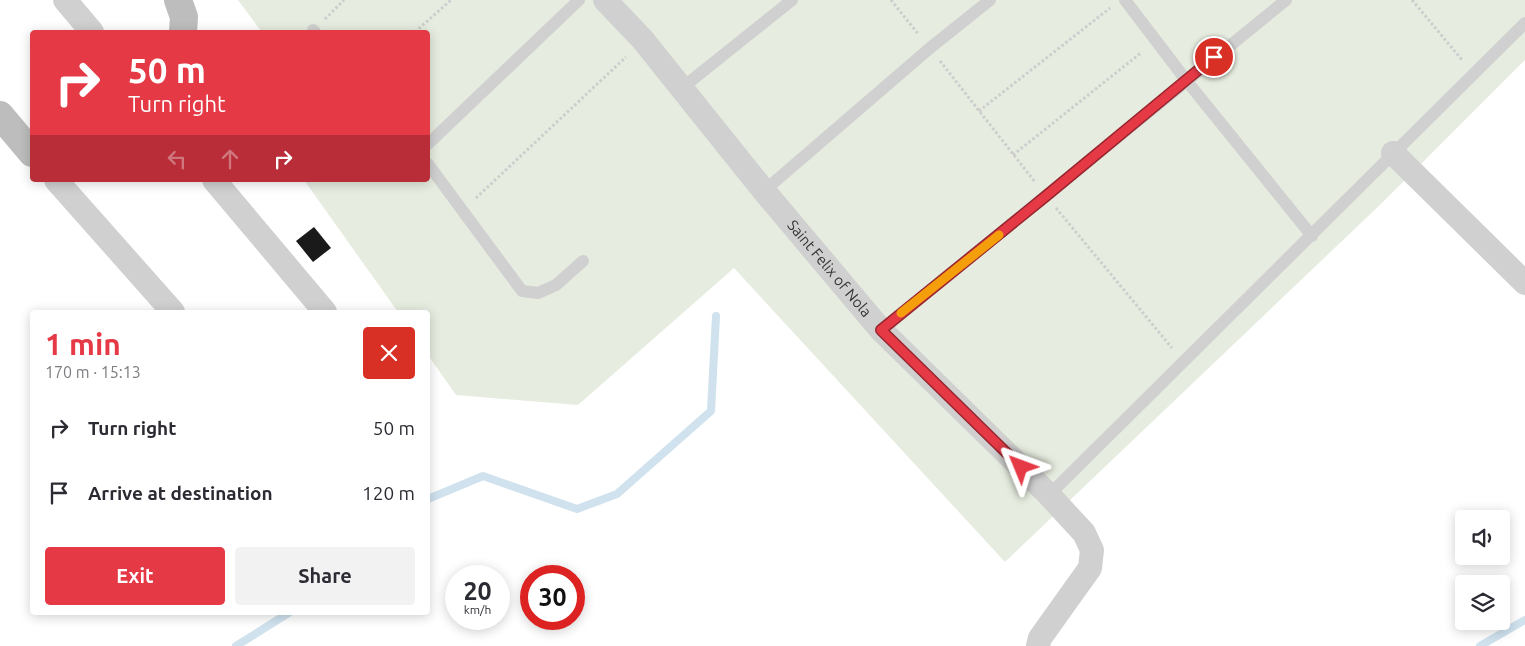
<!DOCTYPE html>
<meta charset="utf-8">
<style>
body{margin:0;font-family:Ubuntu,sans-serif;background:#f2f2f3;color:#2b2b33;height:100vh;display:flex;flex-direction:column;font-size:19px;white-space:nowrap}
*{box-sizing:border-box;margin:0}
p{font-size:16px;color:#7c7c81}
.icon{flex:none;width:28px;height:28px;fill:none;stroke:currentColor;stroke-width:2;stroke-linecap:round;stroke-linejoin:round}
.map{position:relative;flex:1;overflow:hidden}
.details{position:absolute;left:30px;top:310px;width:400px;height:305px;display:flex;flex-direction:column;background:#fff;border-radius:5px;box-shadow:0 2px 12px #0003}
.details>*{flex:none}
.guide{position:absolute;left:30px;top:30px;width:400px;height:152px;border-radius:5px;box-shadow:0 2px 12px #0003;background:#e63946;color:#fff;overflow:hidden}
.controls{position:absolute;left:1455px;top:510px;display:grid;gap:10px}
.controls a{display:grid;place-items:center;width:55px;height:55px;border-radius:5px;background:#fff;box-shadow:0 2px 12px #0003;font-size:25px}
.speed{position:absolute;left:445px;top:565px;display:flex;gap:10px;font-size:25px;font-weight:700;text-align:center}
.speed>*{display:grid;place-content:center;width:65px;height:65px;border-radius:50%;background:#fff;box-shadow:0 2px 12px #0003;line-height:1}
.speed small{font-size:12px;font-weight:400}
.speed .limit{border:8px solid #d22;background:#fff;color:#111}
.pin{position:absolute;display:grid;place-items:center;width:42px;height:42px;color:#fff;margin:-21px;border:2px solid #fff;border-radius:50%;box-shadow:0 1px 5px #0007}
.me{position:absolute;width:55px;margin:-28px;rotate:314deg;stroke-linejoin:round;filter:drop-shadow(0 0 4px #0008)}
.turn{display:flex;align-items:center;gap:18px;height:105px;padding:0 15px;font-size:22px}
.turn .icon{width:65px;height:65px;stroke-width:2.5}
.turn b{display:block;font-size:35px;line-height:42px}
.lanes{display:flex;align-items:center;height:48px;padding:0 15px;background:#0003;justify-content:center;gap:25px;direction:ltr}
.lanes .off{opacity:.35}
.round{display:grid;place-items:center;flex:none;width:52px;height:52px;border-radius:5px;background:#f2f2f3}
.head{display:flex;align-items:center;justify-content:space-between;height:85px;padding:0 15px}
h1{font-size:30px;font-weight:700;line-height:38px;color:#e63946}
.cta{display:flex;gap:10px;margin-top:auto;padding:10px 15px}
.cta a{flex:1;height:58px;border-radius:5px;background:#e63946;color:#fff;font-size:20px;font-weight:700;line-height:58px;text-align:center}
.cta a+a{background:#f2f2f3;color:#2b2b33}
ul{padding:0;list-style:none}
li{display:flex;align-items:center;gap:15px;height:65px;padding:0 15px}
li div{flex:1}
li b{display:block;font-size:19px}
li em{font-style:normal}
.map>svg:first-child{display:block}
</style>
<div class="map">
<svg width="1525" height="646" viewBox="0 0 1525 646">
<rect width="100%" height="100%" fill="#fff"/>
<!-- green -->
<path fill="#e6ecdf" d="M238 0H1525V60L1384 201 1005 562 734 268 578 405 456 395 428 355V312H398L304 180H428V32H260L261 31Z"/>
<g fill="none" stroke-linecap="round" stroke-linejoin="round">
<!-- stream -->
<path stroke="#cfe2ee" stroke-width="8" d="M428 499 483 476 577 509 617 494 711 411 716 316
M236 646 290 612
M1480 646 1525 620"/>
</g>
<!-- building -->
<path fill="#1a1a1a" d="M314 227 331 248 313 262 296 241Z"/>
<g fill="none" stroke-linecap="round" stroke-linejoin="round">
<!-- path -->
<path stroke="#cdcdcd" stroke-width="3" stroke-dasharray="2.5 2.5" stroke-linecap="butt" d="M891 0 919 35
M1412 0 1463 61
M325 19 344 0
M415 32 451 0
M940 61 1035 182
M979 111 1110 8
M1013 155 1142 52
M476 198 626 57
M1056 208 1172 348"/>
<!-- lane -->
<path stroke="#d0d0d0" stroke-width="12" d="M1125 0 1186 80 1312 236
M313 30 315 32
M682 88 792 0
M428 144 579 0
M428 164 522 291 538 293 556 285 583 261
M764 191 930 48 990 0
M881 330 1286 0
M1049 495 1525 23"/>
<!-- street -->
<g stroke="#d0d0d0" stroke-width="24">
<path d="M65 0 92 32"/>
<path id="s1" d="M605 0 643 40 764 191 881 330 1049 495 1084 533 1092 550 1090 568 1040 638 1038 646"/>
<path d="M1393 153 1525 283"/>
<path d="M56 180 173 312"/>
<path d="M214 180 325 312"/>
</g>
<!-- secondary -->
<path stroke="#bdbdbd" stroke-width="28" d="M178 0 184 17 183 32
M0 115 32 153"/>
</g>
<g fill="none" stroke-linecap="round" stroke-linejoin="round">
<!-- route casing -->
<g stroke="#96252e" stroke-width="12">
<path id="route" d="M1021 467 881 330 1046 196 1214 57"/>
</g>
<!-- route -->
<use href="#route" stroke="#e63946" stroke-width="9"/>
<!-- slow -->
<path stroke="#f59e0b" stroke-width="9" d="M901 313 999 235"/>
</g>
<g text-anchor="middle" stroke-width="5" stroke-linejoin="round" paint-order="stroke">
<!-- street labels -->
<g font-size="15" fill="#333" stroke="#fff">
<text dy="5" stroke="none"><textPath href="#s1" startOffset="350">Saint Felix of Nola</textPath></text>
</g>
</g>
</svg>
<div class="controls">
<a><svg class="icon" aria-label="sound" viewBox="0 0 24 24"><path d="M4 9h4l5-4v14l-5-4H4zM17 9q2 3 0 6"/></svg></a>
<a><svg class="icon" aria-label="layers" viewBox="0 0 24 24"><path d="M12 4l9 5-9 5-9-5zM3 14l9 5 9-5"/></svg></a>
</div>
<div class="speed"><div>20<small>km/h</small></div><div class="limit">30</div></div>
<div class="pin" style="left:1214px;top:57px;background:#d93025"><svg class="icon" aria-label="arrive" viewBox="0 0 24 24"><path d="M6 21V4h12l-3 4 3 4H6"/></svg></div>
<svg class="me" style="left:1021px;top:467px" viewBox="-20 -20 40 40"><path d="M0-17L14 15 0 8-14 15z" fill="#e63946" stroke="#fff" stroke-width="4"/></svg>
<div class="guide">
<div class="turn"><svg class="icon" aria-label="right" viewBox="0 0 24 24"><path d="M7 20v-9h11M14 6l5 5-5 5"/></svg><div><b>50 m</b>Turn right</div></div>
<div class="lanes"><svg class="icon off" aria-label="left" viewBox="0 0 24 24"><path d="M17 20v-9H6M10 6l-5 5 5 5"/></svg><svg class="icon off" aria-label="ahead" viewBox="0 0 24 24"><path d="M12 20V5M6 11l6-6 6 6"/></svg><svg class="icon" aria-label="right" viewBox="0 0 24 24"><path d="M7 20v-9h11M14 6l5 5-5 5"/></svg></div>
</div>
<section class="details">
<div class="head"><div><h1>1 min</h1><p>170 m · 15:13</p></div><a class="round" style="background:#d93025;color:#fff"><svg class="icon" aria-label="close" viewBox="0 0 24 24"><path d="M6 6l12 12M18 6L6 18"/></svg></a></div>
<ul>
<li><svg class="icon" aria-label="right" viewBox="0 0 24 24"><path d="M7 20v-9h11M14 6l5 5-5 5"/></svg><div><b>Turn right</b></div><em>50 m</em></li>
<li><svg class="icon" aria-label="arrive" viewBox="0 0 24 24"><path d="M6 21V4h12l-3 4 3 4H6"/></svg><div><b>Arrive at destination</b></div><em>120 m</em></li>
</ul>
<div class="cta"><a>Exit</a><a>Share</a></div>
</section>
</div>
